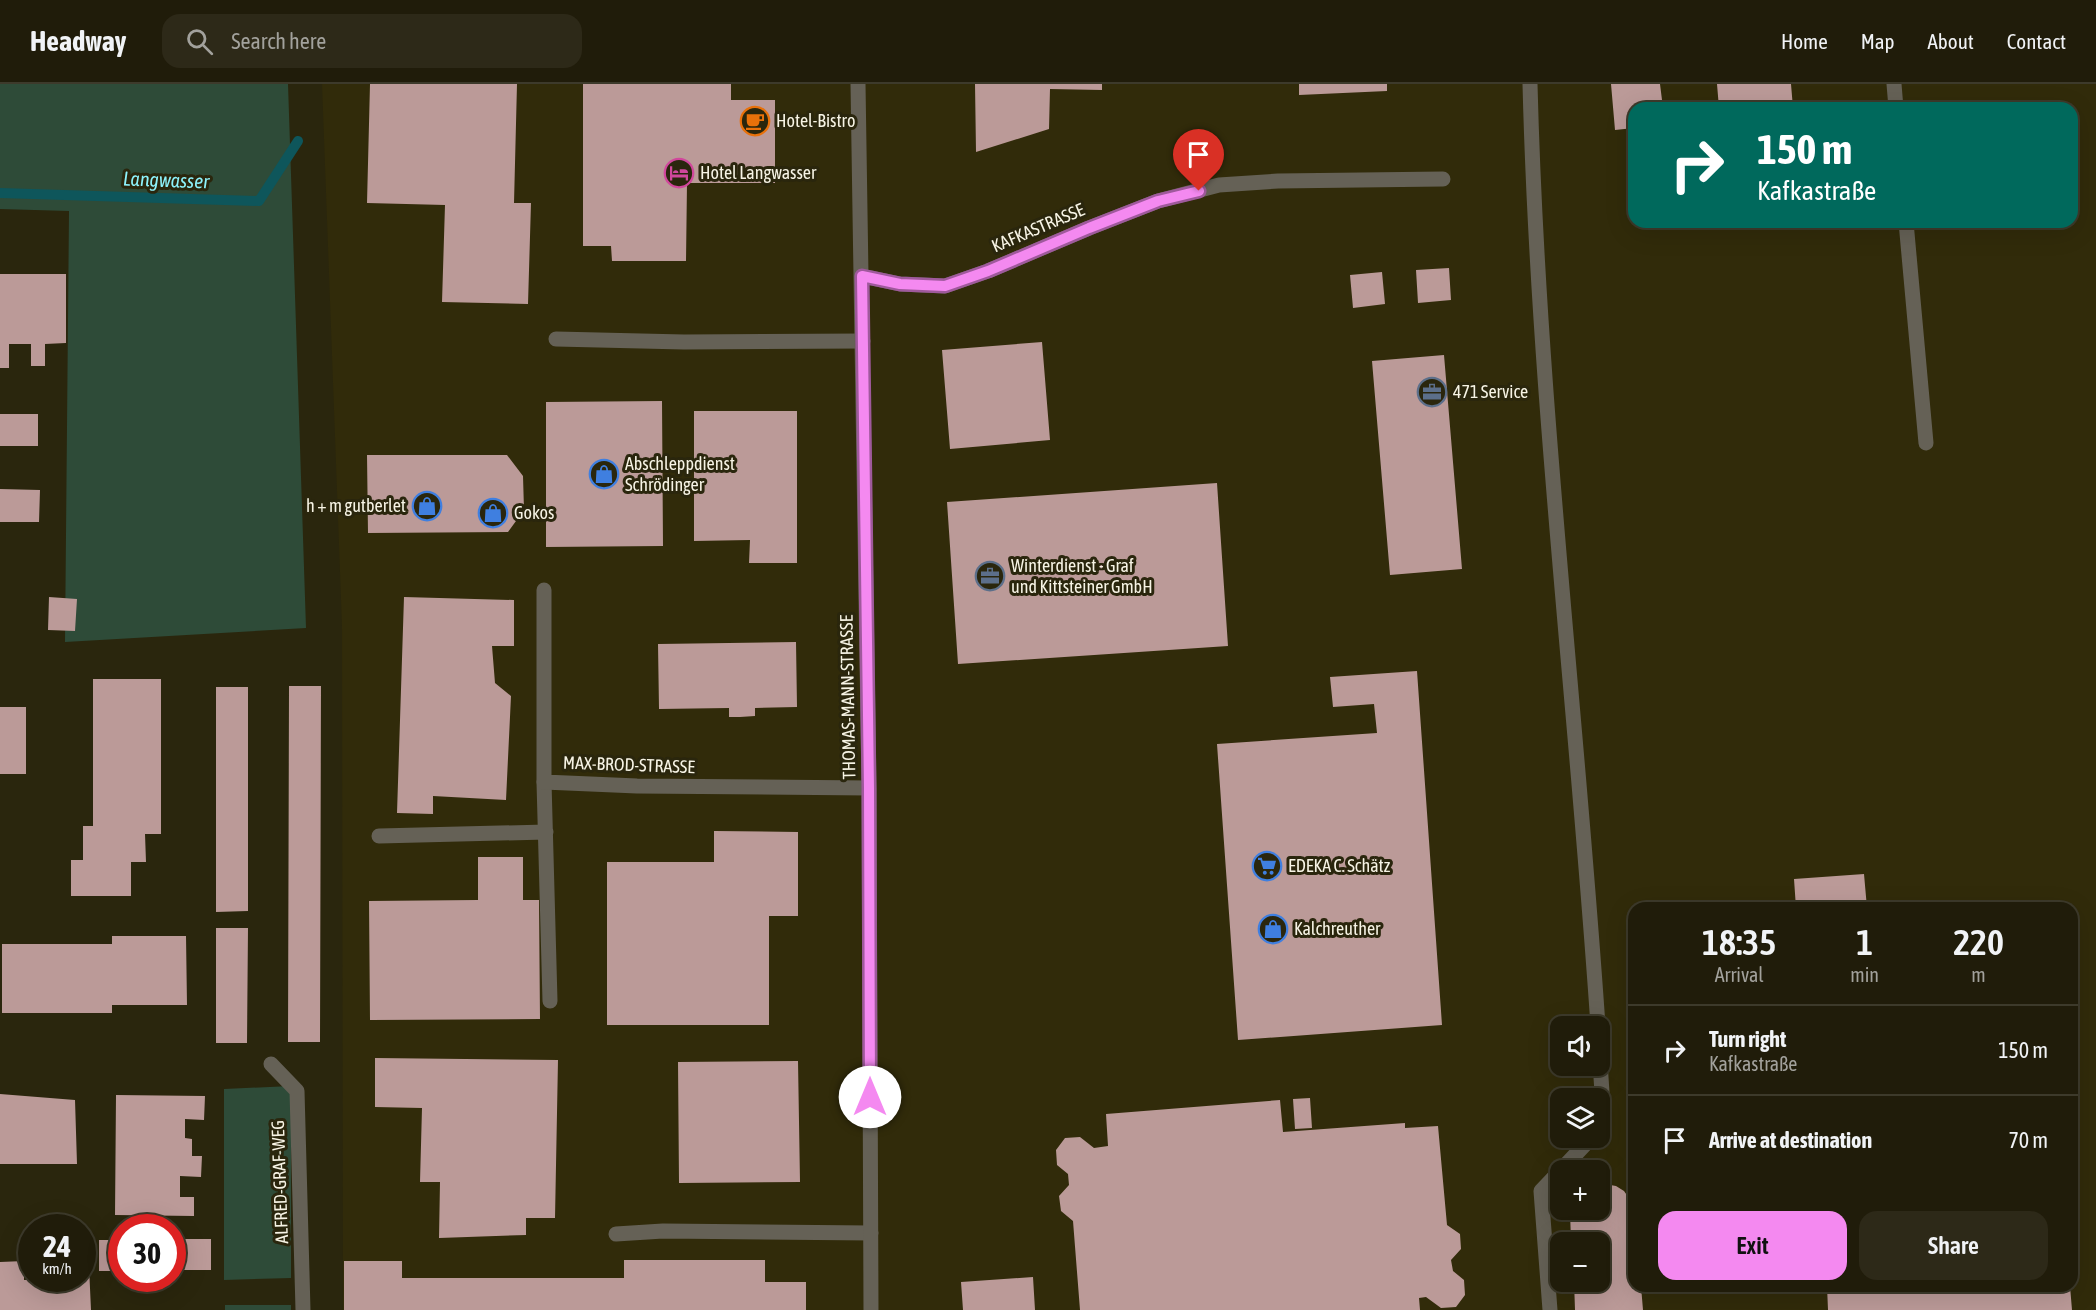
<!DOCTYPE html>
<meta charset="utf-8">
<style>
body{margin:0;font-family:"Asap Condensed",sans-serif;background:#2d2918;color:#f1f3f6;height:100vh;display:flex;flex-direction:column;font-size:22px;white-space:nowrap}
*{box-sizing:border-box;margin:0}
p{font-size:20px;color:#a2a19c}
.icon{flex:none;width:33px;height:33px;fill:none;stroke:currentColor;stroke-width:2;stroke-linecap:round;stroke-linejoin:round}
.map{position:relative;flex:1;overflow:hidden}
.side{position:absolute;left:1628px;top:818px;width:450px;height:390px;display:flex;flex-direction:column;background:#201c0a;border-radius:18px;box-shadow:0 6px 24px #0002,0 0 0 2px #3d3a2b}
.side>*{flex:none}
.top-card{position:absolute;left:1628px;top:18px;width:450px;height:126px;border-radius:18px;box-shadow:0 6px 24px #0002,0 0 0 2px #3d3a2b;background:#00695c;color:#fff;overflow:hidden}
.fabs{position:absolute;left:1550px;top:932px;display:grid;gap:12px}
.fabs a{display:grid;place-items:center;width:60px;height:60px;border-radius:12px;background:#201c0a;box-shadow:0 6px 24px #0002,0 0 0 2px #3d3a2b;font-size:30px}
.speed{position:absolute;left:18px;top:1130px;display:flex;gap:12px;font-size:30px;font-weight:700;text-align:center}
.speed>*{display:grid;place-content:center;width:78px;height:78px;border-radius:50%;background:#201c0a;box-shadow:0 6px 24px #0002,0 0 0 2px #3d3a2b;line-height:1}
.speed small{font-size:15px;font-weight:400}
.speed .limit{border:9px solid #d22;background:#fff;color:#111}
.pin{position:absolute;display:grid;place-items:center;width:51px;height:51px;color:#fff;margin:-62px -26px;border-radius:50% 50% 50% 0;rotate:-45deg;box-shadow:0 0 6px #0007}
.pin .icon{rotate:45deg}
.me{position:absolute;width:66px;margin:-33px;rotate:0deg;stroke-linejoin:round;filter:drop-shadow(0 0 4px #0008)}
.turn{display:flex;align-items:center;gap:21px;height:126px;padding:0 30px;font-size:27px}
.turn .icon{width:78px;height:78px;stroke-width:2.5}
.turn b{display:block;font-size:42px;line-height:51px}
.eta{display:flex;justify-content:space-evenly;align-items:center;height:102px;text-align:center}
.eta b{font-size:36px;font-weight:600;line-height:42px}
.action{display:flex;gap:12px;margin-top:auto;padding:12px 30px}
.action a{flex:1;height:69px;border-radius:18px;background:#f489f0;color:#111;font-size:24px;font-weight:600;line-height:69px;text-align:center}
.action a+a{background:#2d2918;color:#f1f3f6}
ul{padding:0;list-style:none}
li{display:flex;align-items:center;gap:18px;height:90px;padding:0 30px;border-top:2px solid #3d3a2b}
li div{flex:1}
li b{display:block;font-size:22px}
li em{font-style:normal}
header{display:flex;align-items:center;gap:36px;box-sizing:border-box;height:84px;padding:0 30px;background:#201c0a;border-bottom:2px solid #3d3a2b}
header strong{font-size:28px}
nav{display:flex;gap:33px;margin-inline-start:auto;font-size:21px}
.search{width:420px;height:54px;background:#2d2918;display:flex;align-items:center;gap:15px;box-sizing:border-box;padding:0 21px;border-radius:18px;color:#a2a19c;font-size:22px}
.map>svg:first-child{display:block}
</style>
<header>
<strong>Headway</strong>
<div class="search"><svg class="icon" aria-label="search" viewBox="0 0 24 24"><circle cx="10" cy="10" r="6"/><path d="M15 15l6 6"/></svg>Search here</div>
<nav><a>Home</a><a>Map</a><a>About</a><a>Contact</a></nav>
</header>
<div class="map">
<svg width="2096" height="1226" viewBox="0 0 2096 1226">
<rect width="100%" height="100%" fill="#2a260d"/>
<!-- built -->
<path fill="#312b0a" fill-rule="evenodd" d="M322 0H2096V1226H343L342 542ZM1634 24H2072V138H1634ZM1634 824H2072V1202H1634ZM1560 942H1599V981H1560ZM1560 1014H1599V1053H1560ZM1560 1086H1599V1125H1560ZM1560 1158H1599V1197H1560Z"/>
<!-- green -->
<path fill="#2e4b38" d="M0 0H288L306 544 65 558 69 127 0 125Z
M291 1002V1194L224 1196V1005Z
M225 1221H291V1226H225Z"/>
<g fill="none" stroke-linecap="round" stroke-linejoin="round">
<!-- stream -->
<path stroke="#0e565b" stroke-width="10" d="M0 109 259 117 298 57"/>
</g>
<!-- building -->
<path fill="#bb9a98" d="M370 0H517L514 119H531L528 220 442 218 445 121 367 119Z
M583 0H731V16H775V99H687L686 177H612L611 162H583Z
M975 0H1102V6L1050 5 1049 45 976 68Z
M1299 0H1387V7L1299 11Z
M1611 0H1660L1663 24H1634V44L1615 46Z
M1717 0H1791L1793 24H1719Z
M1449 184 1451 216 1418 219 1416 186Z
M1382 188 1385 220 1353 224 1350 191Z
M0 190H66V259L45 260V282H31V260H9V284H0Z
M1042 258 1050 356 950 365 942 266Z
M1444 271 1462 485 1390 491 1372 277Z
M662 317 663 462 546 463V318Z
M694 327H797V479H749L750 456 694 457Z
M0 330H38V362H0Z
M367 371H507L523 392 524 426 508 448 368 449Z
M1217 399 1228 562 958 580 947 418Z
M0 405 40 406 39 438H0Z
M49 513 77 515 75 547 48 546Z
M404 513 514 516V562H492L495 599 511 612 506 716 433 712V730L397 729Z
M796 558 797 623 755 624V632L740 633H729V624L659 625 658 560Z
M1417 587 1442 941 1238 956 1217 660 1377 649 1374 620 1333 623 1330 593Z
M93 595H161V750H145L146 778H131V812H71V776H83V742H93Z
M289 602H321L320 958H288Z
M216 603H248V827L216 828Z
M0 623H26V690H0Z
M714 747 798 748V832H769V941H607V778H714Z
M478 773H523V816H539L540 935 370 936 369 817 478 816Z
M1864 790 1867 824H1796L1794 795Z
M216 844H248L247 959H216Z
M112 852H186L187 921H112V929H2V860H112Z
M375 974 558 976 555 1134H526V1151L439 1154 440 1098H420L422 1024 375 1023Z
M798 977 800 1098 679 1099 678 978Z
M0 1010 75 1016 77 1080H0Z
M116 1011 205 1012 204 1036 185 1035V1054L192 1055V1072H202L201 1093 180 1092V1113H194V1132L115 1131Z
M1310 1014 1312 1044 1295 1045 1293 1015Z
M1280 1016 1283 1048 1405 1039V1044L1438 1042 1447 1141 1460 1150 1461 1165 1451 1176 1453 1187 1464 1196 1465 1211 1456 1223 1441 1224 1426 1213 1419 1214 1420 1226H1080L1073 1137 1061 1127 1059 1112 1069 1101 1068 1090 1057 1081 1056 1066 1065 1054 1080 1053 1094 1064 1108 1062 1106 1030Z
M1599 1099 1616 1102 1624 1107 1631 1117 1634 1125V1202H1641L1643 1226H1575L1574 1197H1599V1158H1571L1570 1127V1125H1599Z
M172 1155H211V1186H172Z
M99 1156H122V1187H99Z
M624 1176H765V1198H806V1226H344V1177H402V1194H624Z
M24 1177V1196L82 1194V1182H89L91 1226H0V1178Z
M1033 1193 1035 1226H963L961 1198Z
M1827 1202H2070L2072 1226H1828Z"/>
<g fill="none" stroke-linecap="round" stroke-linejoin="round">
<!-- lane -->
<path stroke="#656156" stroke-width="15" d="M1530 0C1538 315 1577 628 1598 942
M1894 0 1896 24
M1906 138 1926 359
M556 255 684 258 863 257
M544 698 550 917
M379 752 546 748
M1599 962 1604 1040 1599 1046
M1561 1086 1592 1053
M616 1150 663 1147 871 1149
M1550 1226 1541 1107 1560 1087"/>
<!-- street -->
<path stroke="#656156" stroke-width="15" d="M858 0 869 704 871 1226
M862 192 900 200 945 202 988 187 1089 144 1158 117 1219 101 1278 97 1443 95
M544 506V698L637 702 869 704
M271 980 297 1007 303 1226"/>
</g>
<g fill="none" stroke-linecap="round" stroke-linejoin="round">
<!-- route casing -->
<g stroke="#9f599c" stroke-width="15">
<path id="route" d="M870 1013 869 704 862 192 900 200 945 202 988 187 1089 144 1158 117 1199 107"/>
</g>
<!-- route -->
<use href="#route" stroke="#f489f0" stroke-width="10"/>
</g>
<!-- icons -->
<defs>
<g id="cafe-ring" transform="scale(1.5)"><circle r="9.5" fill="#2a260d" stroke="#e8710a" stroke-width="1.5"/><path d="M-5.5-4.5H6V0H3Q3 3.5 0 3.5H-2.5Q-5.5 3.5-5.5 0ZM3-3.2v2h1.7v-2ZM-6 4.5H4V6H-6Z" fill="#e8710a"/></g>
<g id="hotel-ring" transform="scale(1.5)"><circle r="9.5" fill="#2a260d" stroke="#d1479c" stroke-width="1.5"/><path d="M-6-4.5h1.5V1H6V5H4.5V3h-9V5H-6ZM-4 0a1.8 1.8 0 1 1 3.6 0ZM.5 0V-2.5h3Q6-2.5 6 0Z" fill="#d1479c"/></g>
<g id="office-ring" transform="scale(1.5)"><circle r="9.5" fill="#2a260d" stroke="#5c6f8a" stroke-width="1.5"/><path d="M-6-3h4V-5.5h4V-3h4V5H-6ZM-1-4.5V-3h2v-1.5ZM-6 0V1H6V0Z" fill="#5c6f8a"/></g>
<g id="shop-ring" transform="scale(1.5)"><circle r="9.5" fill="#2a260d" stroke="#3f7fe0" stroke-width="1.5"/><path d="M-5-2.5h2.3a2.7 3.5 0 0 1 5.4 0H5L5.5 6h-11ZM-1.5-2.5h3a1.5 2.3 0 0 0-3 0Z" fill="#3f7fe0"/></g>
<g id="supermarket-ring" transform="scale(1.5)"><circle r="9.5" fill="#2a260d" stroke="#3f7fe0" stroke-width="1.5"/><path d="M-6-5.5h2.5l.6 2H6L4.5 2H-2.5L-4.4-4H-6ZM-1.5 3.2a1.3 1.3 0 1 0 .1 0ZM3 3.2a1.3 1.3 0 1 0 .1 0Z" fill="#3f7fe0"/></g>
</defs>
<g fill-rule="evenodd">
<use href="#cafe-ring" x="755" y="37"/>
<use href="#hotel-ring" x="679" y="89"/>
<use href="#office-ring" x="1432" y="308"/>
<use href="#shop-ring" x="604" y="390"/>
<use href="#shop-ring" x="427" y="422"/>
<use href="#shop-ring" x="493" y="429"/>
<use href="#office-ring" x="990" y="492"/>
<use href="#supermarket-ring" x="1267" y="782"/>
<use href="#shop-ring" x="1273" y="845"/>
</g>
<g text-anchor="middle" stroke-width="6" stroke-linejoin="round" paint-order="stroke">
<!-- poi labels -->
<g font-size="18" fill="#f7f4e5" stroke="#2a260d" text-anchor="start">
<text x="776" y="43">Hotel-Bistro</text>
<text x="700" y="95">Hotel Langwasser</text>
<text x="1453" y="314">471 Service</text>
<text x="625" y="386">Abschleppdienst<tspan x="625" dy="21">Schrödinger</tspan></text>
<text x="406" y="428" text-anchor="end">h + m gutberlet</text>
<text x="514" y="435">Gokos</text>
<text x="1011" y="488">Winterdienst - Graf<tspan x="1011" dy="21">und Kittsteiner GmbH</tspan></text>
<text x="1288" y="788">EDEKA C. Schätz</text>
<text x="1294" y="851">Kalchreuther</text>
</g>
<!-- street labels -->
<g font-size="18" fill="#f7f4e5" stroke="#2a260d">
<text transform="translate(1038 144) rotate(-23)" y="6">KAFKASTRASSE</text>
<text transform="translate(848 613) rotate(-91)" y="6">THOMAS-MANN-STRASSE</text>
<text transform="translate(629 681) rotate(2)" y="6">MAX-BROD-STRASSE</text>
<text transform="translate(280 1098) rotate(-92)" y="6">ALFRED-GRAF-WEG</text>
</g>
<!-- water labels -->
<g font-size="20" font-style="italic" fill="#8df2fb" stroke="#2a260d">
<text transform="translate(166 96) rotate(2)" y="7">Langwasser</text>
</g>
</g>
</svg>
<div class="fabs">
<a><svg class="icon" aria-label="sound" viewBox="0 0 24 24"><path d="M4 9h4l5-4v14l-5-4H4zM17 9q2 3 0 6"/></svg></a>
<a><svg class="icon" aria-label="layers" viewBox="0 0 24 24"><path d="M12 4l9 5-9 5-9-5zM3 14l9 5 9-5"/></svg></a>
<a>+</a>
<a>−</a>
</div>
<div class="speed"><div>24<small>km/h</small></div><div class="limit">30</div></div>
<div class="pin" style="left:1199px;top:107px;background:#d93025"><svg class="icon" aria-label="arrive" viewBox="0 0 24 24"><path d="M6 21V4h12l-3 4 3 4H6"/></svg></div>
<svg class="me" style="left:870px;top:1013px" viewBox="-20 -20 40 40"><circle r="19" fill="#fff"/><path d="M0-13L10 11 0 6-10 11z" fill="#f489f0"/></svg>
<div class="top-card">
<div class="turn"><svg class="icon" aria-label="right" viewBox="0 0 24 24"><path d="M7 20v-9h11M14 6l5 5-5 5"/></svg><div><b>150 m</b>Kafkastraße</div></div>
</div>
<section class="side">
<div class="eta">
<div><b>18:35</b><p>Arrival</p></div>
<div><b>1</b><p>min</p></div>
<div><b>220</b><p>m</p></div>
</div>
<ul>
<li><svg class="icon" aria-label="right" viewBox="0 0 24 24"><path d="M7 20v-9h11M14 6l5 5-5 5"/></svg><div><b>Turn right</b><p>Kafkastraße</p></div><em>150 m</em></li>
<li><svg class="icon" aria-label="arrive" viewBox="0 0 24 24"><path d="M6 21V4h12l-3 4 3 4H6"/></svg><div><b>Arrive at destination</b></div><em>70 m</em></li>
</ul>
<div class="action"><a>Exit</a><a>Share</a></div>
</section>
</div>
